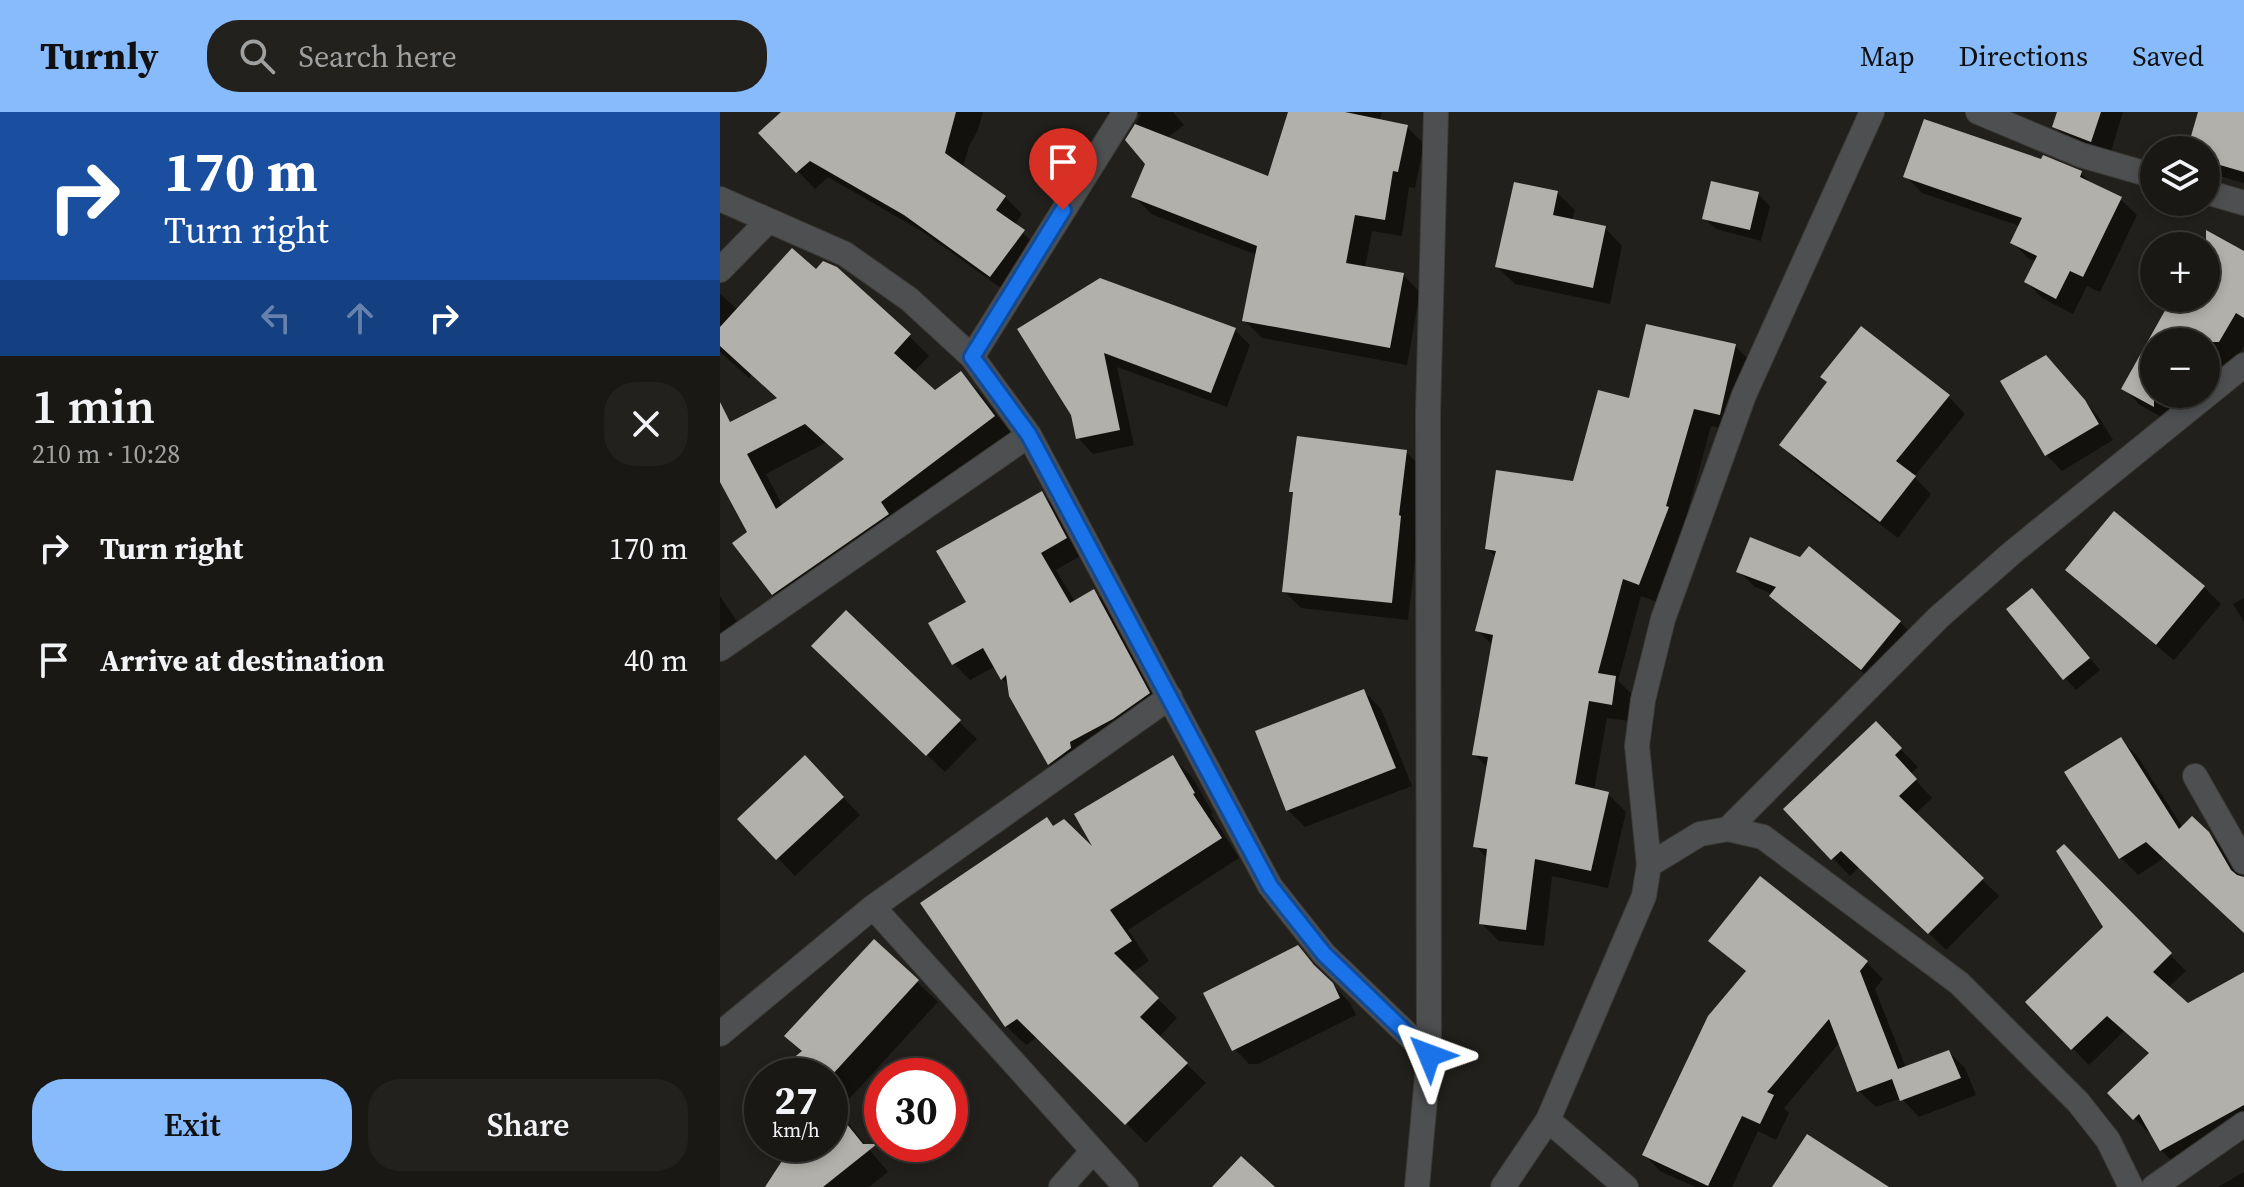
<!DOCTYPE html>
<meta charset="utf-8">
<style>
body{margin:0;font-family:"Source Serif 4",serif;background:#23211e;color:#f1f3f6;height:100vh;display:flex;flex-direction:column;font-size:30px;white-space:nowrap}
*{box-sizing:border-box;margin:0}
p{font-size:26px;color:#9fa0a0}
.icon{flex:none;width:44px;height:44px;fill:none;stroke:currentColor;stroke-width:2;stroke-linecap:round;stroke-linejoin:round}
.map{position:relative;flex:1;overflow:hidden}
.sheet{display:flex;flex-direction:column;background:#1a1815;width:720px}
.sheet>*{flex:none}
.hud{background:#1a4fa0;color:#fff;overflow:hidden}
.fabs{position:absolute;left:1420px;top:24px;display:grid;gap:16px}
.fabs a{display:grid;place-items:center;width:80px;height:80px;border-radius:50%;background:#1a1815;box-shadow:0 4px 12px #0003,0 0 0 2px #383734;font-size:40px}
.speed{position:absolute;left:24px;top:946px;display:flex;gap:16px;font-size:40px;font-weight:700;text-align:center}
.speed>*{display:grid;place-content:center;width:104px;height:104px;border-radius:50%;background:#1a1815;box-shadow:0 4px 12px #0003,0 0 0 2px #383734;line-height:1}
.speed small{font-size:20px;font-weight:400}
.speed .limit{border:12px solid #d22;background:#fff;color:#111}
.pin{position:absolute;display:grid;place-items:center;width:68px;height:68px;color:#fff;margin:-82px -34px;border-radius:50% 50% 50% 0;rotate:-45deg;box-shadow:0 0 8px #0007}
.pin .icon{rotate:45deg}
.me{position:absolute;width:88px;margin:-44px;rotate:314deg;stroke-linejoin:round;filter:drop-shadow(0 0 6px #0008)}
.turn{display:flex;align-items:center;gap:28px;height:168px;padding:0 32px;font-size:36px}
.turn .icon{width:104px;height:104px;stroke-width:2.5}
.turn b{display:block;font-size:56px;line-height:68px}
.lanes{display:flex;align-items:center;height:76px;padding:0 32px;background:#0003;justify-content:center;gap:40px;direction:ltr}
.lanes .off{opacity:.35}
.round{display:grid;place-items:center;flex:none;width:84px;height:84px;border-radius:32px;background:#23211e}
.headline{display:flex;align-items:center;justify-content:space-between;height:136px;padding:0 32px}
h1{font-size:48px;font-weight:600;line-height:60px}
.button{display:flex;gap:16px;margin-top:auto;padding:16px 32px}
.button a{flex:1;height:92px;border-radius:32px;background:#87bbfc;color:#111;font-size:32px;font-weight:600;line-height:92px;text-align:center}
.button a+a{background:#23211e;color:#f1f3f6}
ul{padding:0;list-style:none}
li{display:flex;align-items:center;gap:24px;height:112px;padding:0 32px}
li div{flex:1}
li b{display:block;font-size:30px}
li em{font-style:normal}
header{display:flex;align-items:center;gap:48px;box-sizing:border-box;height:112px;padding:0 40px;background:#87bbfc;color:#111}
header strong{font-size:38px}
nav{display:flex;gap:44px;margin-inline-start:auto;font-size:28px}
.search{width:560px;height:72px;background:#23211e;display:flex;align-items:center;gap:20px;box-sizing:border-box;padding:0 28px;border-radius:32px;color:#9fa0a0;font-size:30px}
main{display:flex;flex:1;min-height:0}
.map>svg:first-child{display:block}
</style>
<header>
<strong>Turnly</strong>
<div class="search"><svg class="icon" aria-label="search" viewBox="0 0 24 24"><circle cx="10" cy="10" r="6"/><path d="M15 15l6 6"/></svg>Search here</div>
<nav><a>Map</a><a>Directions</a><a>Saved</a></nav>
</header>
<main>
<section class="sheet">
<div class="hud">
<div class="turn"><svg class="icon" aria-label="right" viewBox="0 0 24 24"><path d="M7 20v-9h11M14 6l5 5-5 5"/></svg><div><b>170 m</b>Turn right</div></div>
<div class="lanes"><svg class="icon off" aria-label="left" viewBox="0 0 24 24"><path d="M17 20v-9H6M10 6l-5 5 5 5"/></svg><svg class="icon off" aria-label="ahead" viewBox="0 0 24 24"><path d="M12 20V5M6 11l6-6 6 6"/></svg><svg class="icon" aria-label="right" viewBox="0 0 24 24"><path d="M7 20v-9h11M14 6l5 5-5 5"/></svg></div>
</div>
<div class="headline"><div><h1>1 min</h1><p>210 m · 10:28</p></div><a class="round"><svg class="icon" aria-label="close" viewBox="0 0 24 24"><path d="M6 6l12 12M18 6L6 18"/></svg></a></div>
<ul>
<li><svg class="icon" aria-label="right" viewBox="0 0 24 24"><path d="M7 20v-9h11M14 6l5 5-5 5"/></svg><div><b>Turn right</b></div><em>170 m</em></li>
<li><svg class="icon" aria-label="arrive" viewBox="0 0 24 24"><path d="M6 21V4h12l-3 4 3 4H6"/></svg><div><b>Arrive at destination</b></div><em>40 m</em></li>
</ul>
<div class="button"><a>Exit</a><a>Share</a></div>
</section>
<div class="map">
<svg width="1524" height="1075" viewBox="0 0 1524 1075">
<rect width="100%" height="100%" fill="#22201c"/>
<!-- shadow -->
<path fill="#0007" fill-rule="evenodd" d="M64 0H263L257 20 249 34 243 56 285 85 302 102 294 113 320 137 288 181 203 120 108 65 95 77 41 21Z
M386 0H453L464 13 447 26 549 66 570 0H662L659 9 687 15 704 32 695 76 689 75 682 124 652 119 645 156 683 163 700 180 687 253 542 226 525 209 537 143 431 102 414 84 427 51 408 28 421 2 416 3 404 18Z
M1339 0H1403L1389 46 1352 31 1334 14Z
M1480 0H1524V71L1486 60V38H1469Z
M1361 61 1375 75 1400 87 1417 103 1380 180 1367 174 1353 202 1322 186 1306 169 1316 150 1309 147 1292 130 1300 114 1202 81 1186 64Z
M837 81 855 98 852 109 885 116 902 134 890 192 795 172 777 155Z
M1038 82 1050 94 1041 129 996 117 984 106Z
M1490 123 1524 141V234L1502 272 1454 312 1420 293 1403 276 1454 186H1486V134H1484ZM1434 230H1486V282H1434Z
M96 160 189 224 209 244 193 261 215 281 240 261 260 281 294 325 179 411 188 422 73 502 53 482 29 420 0 366V305L8 314 59 287 32 262 29 266 0 240V182L18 198ZM107 330 126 348 63 395 46 362Z
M300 218H515L530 233 507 295 397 255 414 333 373 342 358 326 353 303Z
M1015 234 1033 252 1018 320 991 314 964 413 966 415 937 490 921 484 898 569 914 584 910 609 887 606 874 678 888 682 906 700 888 776 832 764 824 834 779 829 761 811 768 747 756 734 769 657 754 642 773 534 757 518 776 446 767 436 854 371 910 289Z
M1342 261 1380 307 1393 328 1342 359 1326 343Z
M1228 284 1245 302 1194 365 1211 382 1178 426 1078 350 1061 333Z
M686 340 704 358 695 421 698 423 688 508 581 496 564 479 575 382 571 379Z
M322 382 338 398 362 443 336 458 355 490 374 480 391 496 445 598 346 668 329 652 290 574 282 567 276 554 250 568 234 552 248 491Z
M1348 458 1484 475 1501 492 1454 548 1365 475Z
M1018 459 1180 510 1196 526 1158 573 1068 500 1053 482 1035 475Z
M1312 479 1380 558 1356 578 1345 566Z
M0 484 28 526 8 541 0 551Z
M1524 486V510L1513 492Z
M126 501 257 627 225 660 111 551Z
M644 579 661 597 692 674 585 715 568 698Z
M1156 612 1198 655 1190 662 1212 686 1195 702 1279 784 1226 838 1140 754 1130 764 1066 697Z
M1401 628 1418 645 1463 716 1488 721 1506 739 1524 767V820L1444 746 1418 763 1400 745Z
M452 645 472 665 493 701 491 702 519 746 408 818 429 849 412 861 457 906 439 925 486 971 426 1031 318 925 306 933 286 914 334 716 377 742Z
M102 663 140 703 75 764 20 707Z
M1344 735 1466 859 1448 876 1468 893 1524 862V1017L1457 1054 1441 1038 1432 1021 1431 1023 1390 982 1431 942 1404 919 1369 953 1308 890 1385 815Z
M1040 766 1147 851 1163 867 1155 877 1186 956 1229 940 1245 956 1256 983 1199 1005 1181 986 1156 995 1139 979 1120 930 1064 996 1069 1001 1056 1028 1038 1019 1012 1075H975L940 1059 924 1042 1027 861 991 828Z
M154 829 218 890 118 999 168 1060 149 1075H47L70 1039 64 1032H110V964H54L84 940Z
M578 836 630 891 636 903 538 952H529L512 934Z
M42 973V1004L27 986Z
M1524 1060V1075H1498Z"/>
<!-- building -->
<path fill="#b2b0aa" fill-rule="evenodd" d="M61 0H236L225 41 286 84 276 98 305 118 270 165 184 103 90 49 76 61 38 21Z
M568 0H625L688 13 678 60 673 59 665 108 635 103 626 151 684 161 670 236 522 209 537 134 411 85 425 52 405 28 415 12 548 64Z
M1337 0H1381L1371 30 1332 15Z
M1478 0H1524V60L1486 49V38H1467Z
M1204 7 1321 47 1323 43 1362 59 1360 65 1402 85 1363 165 1350 159 1336 187 1304 170 1317 144 1290 131 1302 106 1183 65Z
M991 69 1039 80 1030 118 982 107Z
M794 70 838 79 833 103 886 114 873 176 775 155Z
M1486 118 1524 139V206L1516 201 1499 230H1434V295L1401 277 1452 186H1486Z
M72 136 96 157 103 149 117 155 191 222 174 241 215 278 241 259 275 304 161 390 169 402 52 483 12 431 27 420 0 370V290L10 310 57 286 0 234V215ZM85 312 124 347 56 397 27 342Z
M380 166 516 216 491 281 384 241 400 318 356 327 351 303 297 217Z
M926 212 1016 232 1000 303 974 297 946 394 949 395 919 473 903 467 878 561 896 564 892 593 869 589 855 672 889 680 871 759 815 747 806 818 759 812 767 737 753 735 768 645 752 643 773 523 755 519 776 439 765 437 776 358 853 369 878 278 909 286Z
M1141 214 1230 283 1176 349 1196 364 1160 410 1059 333 1107 270 1100 265Z
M1326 243 1365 288 1379 312 1325 344 1280 269Z
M577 324 687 338 679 403 681 404 672 491 562 480 573 380H569Z
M322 379 347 426 321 441 350 491 374 477 430 581 393 607 350 630 351 636 328 653 289 584 286 563 281 568 263 536 232 553 208 511 246 490 216 439Z
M1394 399 1485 474 1436 533 1345 458Z
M1030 425 1080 445 1089 434 1181 509 1141 558 1049 484 1056 475 1016 460Z
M1312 476 1370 546 1343 568 1286 497Z
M126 498 241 608 206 644 91 534Z
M644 577 676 656 566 699 535 619Z
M1156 609 1182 636 1175 643 1197 667 1179 684 1264 766 1208 822 1121 739 1111 748 1063 697Z
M1401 625 1459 717 1472 704 1489 720 1511 758 1517 763 1524 765V821L1426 730 1399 747 1344 660Z
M85 643 124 685 56 748 17 707Z
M453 643 475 681 473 682 502 726 390 798 412 829 394 841 439 886 420 905 468 951 405 1013 297 907 285 915 200 791 327 705 333 714 344 707 372 734 354 702Z
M1344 732 1452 841 1433 860 1468 891 1524 860V993L1440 1039 1419 1002 1413 1008 1387 981 1429 941 1387 904 1351 938 1305 890 1383 815 1336 739Z
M1040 764 1148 849 1140 859 1178 957 1229 938 1241 966 1180 989 1172 967 1137 980 1109 907 1047 980 1054 983 1040 1012 1022 1004 988 1074 922 1043 988 904 1026 859 988 829Z
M154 827 199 868 111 964H51L82 939 64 924Z
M578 833 594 853 613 871 620 886 512 939 483 881Z
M110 991 143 1032H157L103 1075H45L73 1032H110Z
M1087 1022 1169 1075H1052Z
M521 1044 555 1075H492Z"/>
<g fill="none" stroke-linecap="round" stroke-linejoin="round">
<!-- minor casing -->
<g stroke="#3d3b37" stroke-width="26">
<path id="minor" d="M1258 0 1361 43 1434 64
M1486 80 1524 91
M0 87 125 142 189 187 252 245 309 323 550 774 604 842 709 943
M0 158 48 109
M252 245 405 0
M0 537 309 323
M1475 664 1524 750
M1008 717 1219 505 1293 440 1524 253
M929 753 980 722 1008 717 1043 725 1239 871 1358 990 1388 1028 1411 1075
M153 795 406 1075
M0 922 153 795 450 585
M828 1008 906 1075
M341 1075 373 1039
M697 1075 709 943 708 301 716 0
M783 1075 828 1008 924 784 929 753 917 634 923 588 943 507 1024 283 1152 0
M1434 1075 1524 1012"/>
</g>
<!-- minor -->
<use href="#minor" stroke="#4d4f51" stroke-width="24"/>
</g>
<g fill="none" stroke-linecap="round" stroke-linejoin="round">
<!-- route casing -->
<g stroke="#114b97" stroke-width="20">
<path id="route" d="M343 98 252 245 309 323 550 774 604 842 709 943"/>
</g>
<!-- route -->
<use href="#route" stroke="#1a73e8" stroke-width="14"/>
</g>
</svg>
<div class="fabs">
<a><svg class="icon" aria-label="layers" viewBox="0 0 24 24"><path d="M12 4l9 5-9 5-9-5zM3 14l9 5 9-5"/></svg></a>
<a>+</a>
<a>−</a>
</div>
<div class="speed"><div>27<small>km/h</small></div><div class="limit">30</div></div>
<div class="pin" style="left:343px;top:98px;background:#d93025"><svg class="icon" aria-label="arrive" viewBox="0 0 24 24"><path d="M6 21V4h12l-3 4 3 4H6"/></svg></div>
<svg class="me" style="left:709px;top:943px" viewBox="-20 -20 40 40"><path d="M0-17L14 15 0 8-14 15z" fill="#1a73e8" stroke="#fff" stroke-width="4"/></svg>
</div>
</main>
